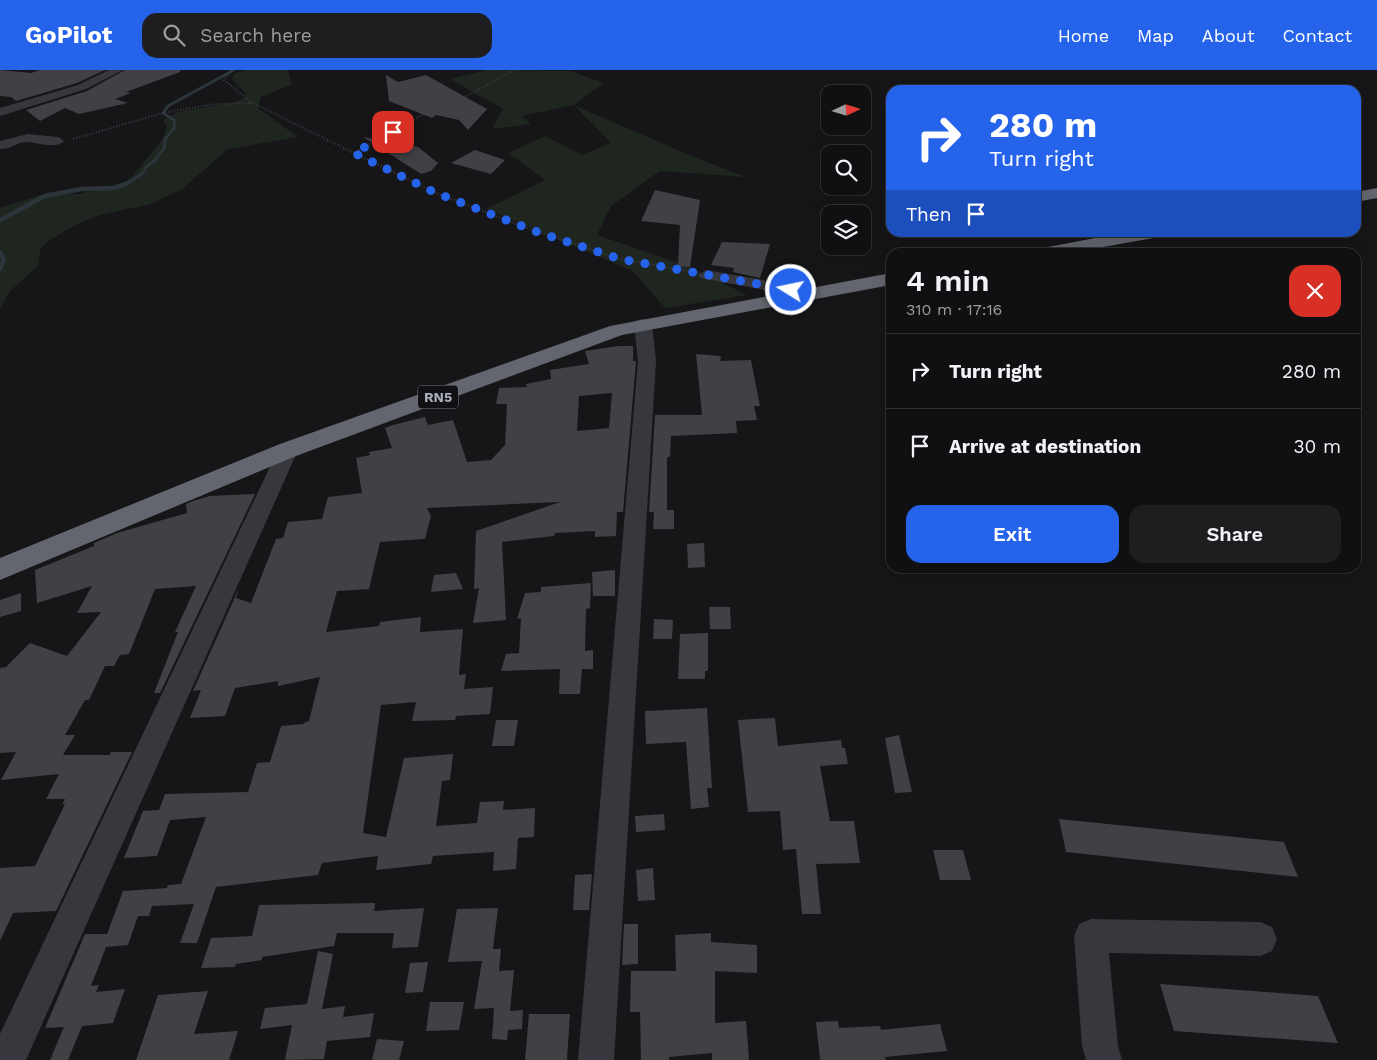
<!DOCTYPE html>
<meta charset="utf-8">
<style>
body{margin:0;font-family:"Work Sans",sans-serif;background:#1e1e20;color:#f1f3f6;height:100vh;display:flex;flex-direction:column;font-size:19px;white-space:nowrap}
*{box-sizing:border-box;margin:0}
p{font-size:16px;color:#9c9d9f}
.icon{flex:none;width:28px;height:28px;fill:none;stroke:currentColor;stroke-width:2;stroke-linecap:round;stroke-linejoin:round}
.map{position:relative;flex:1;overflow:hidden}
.side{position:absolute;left:886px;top:178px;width:475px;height:325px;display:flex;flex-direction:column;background:#101012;border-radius:15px;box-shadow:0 5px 20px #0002,0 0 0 1px #303032}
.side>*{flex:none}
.top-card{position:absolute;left:886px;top:15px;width:475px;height:152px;border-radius:15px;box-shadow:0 5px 20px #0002,0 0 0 1px #303032;background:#2563eb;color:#fff;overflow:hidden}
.needle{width:32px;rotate:86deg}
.fabs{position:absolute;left:821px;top:15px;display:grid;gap:10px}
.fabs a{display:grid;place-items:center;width:50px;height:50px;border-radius:10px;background:#101012;box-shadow:0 5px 20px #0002,0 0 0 1px #303032;font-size:25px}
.pin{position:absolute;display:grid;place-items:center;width:42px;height:42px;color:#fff;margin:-21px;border-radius:10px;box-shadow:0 2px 8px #0006}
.me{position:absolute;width:55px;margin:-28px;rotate:280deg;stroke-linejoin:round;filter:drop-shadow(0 0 4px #0008)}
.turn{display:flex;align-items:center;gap:18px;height:105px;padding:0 20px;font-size:22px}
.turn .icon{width:65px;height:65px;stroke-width:2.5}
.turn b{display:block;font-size:35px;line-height:42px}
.then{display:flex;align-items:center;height:48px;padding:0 20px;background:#0003;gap:10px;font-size:19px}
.round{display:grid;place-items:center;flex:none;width:52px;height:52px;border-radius:15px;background:#1e1e20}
.summary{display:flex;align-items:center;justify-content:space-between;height:85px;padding:0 20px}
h1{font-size:30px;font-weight:600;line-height:38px}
.cta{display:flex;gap:10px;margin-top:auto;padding:10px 20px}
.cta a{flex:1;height:58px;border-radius:15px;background:#2563eb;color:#fff;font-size:20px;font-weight:600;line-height:58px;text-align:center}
.cta a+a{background:#1e1e20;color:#f1f3f6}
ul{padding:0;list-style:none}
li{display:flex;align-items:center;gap:15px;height:75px;padding:0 20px;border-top:1px solid #303032}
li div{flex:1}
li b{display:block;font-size:19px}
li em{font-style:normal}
header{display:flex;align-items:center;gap:30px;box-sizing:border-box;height:70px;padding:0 25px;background:#2563eb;color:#fff}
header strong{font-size:24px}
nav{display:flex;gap:28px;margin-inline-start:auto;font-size:18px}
.search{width:350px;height:45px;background:#1e1e20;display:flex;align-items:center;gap:12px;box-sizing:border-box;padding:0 18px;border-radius:15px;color:#9c9d9f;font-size:19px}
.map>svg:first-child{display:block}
</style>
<header>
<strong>GoPilot</strong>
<div class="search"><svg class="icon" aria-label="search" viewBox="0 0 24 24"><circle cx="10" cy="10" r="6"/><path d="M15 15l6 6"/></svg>Search here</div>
<nav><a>Home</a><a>Map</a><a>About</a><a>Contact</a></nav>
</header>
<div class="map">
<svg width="1377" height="990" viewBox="0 0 1377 990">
<rect width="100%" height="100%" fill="#161618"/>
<!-- green -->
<path fill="#1e261f" d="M245 0H288L292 14 261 27 258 38 298 67 228 79 182 119 151 134 100 145 77 154 47 172 41 178 38 196 9 222 0 239V138L43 124H78L122 114 134 105 164 67 167 57 163 50 178 42 231 33 245 28V23L232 9 234 4Z
M487 0 570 1 604 13 574 35 696 88 746 107 660 101 611 136 597 165 690 197 747 225 665 238 633 201 486 139 545 110 508 83 545 66 582 85 611 73 574 35 522 46 531 54 492 59 503 39 450 9Z"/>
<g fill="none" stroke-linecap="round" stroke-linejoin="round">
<!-- stream-far1 -->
<path stroke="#2c353c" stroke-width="3" d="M125 115 143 103 146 97 155 90 164 79 165 69 175 57 174 50 163 43 168 36 234 0"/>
<!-- stream -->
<path stroke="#2c353c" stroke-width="4.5" d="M0 150 45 126 81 119 114 118 128 113
M0 182 4 189 0 199"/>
</g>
<!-- building -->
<path fill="#404145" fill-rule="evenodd" d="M0 0 31 3 40 0H105L77 13 16 31 11 27 0 26Z
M125 0H180V2L126 22 131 23 115 29 128 33 79 44 65 38 40 51 26 40 87 21Z
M386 5 398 12 426 5 487 39 468 60 459 50 436 45 432 48 389 31Z
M363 67 418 77 438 93 431 101 421 104Z
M475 80 505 90 491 104 451 93Z
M655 120 700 130 690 197 678 196 680 155 641 151Z
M722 172 770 174 760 208 733 202 734 198 711 195Z
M618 276H633V291H636L623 442H617L616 466 595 467V461L555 463 554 466 502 472 506 550 473 553 479 518 474 519 476 461 560 432 427 438 431 446 425 469 380 472 369 519 337 521 326 562 379 556 380 552 421 547 420 562 463 559 459 605 466 604 464 619 493 617 490 644 456 646 455 650 412 651 416 632 381 635 363 763 386 767 404 688 453 684 450 710 442 711 436 756 477 753 480 732 504 731 503 740 535 738 534 767 518 768 516 799 493 801 494 782 433 786 431 794 376 800 378 786 322 793 318 805 216 817 197 873H180L194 834 152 836 149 846H138L128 875 106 877 91 916 99 915 96 922 125 919 113 953 82 956 68 990H50L64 957 45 958 85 864H107L123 821 167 818 168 815 181 814 206 747 170 750 157 786 124 788 143 741 159 740 165 724 248 722 257 693 270 692 281 656 304 654 305 652 309 651 320 607 278 616V611L235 618 225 646 190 648 201 620 193 621 239 518 236 528 251 533 276 469 283 468 288 452 322 449 328 427 362 423 356 388 370 385 369 382 392 378 385 358 393 355 425 347 428 355 453 350 467 392 491 390 505 375 507 334H496L499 318 527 317 526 314 551 309 550 300 589 294 585 281ZM612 323 609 358 577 361 579 326Z
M696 284 721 286 720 291 751 290 760 336H754L757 350 736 351 737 363 671 366 670 387H667V440H674V459H653L654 442H649L655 345H702Z
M255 424 160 623H154L178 562H175L196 516 155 519 129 584 120 585 114 596H105L89 630H85L65 665H75L63 685H110L111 682H132L56 841 13 843 0 871V798L35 796 65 734H62L65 729H46L59 704 1 710 16 682 0 683V598L6 597 30 573 67 586 101 542 77 543 92 516 37 533 35 500 94 476V473L117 463 187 443 186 434 193 431 210 426Z
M704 473 705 497 688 498 687 474Z
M615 500V526H593L592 502Z
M456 503 463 519 431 522 434 505Z
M591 513 590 538 586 539 585 581 593 580V599H582L580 624H559L560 599 501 601 506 584 519 583 521 548 517 549 525 523 541 522V517Z
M21 523V541L0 547V530Z
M709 537H730L731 559H710Z
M654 549 673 550 672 569H653Z
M708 563V601H705V609H678L680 564Z
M707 638 712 718H707L709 737 691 739 686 672 646 674 645 641Z
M775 648 778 676 841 670 842 678H845L848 694 820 696 830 751H854L860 793 816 794 821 844H802L796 779 783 780 780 741 748 742 738 650Z
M496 650H518L514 676H492Z
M899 665 912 722 895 723 885 668Z
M664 744 665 760 636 762 635 746Z
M1059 749 1284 772 1298 807 1066 782Z
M933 780H963L971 810H940Z
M653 798 655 830 638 831 636 800Z
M592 804 589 840H573L575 805Z
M375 833 374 841 424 838 418 877 392 878 394 863H337L334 876 262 887V890L236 894 235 897 201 898 211 868 252 866 259 835Z
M498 838 493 879H501L499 901 514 900 510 941 523 940 522 959 508 960 507 970 492 969 494 938 474 939 482 891 448 892 457 839Z
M624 854H638V894L622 895Z
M711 863V872L757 875V903L715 901V953L746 951 749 990H712V983L669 987V990H641L640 942H630L631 901H676L675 865Z
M318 881 333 884 322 939 345 936 343 947 374 943 370 967 327 971 324 989 285 990 292 955 260 959 265 938 307 934Z
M428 892 423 922 405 923 410 893Z
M1160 914 1318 926 1338 973 1174 961Z
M208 921 194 964 238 961 229 990H136L158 925Z
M430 932H464L459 960 426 961Z
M529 944H570L567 990H525Z
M838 951 839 958 880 956 881 960 940 954 947 981 885 987 886 990H820L816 952Z
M377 969 404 971 399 990H372Z"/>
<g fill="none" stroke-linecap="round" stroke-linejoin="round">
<!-- path -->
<path stroke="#3d3f44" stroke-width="2" stroke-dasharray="1 2" stroke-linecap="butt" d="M231 0 224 10 252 33
M514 0 469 25 418 47 354 83 436 123 540 163 620 189 688 201
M73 69 163 43 215 34 253 33 354 83"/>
<!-- street -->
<path fill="#37383d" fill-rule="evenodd" d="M109 0H123L86 19 0 46V38L78 15Z
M28 64 58 67 64 71C56 80 37 72 26 72 17 72 10 80 0 79V71Z
M706 200 808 218 814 219 816 223 814 227 808 228 700 208 698 205Z
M643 249 649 250 652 254 656 291 614 990H578L638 291 634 254 637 250Z
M288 373 295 375 298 380 26 990H0V964L278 380 281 375Z
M1091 849 1260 852 1272 857 1277 869 1272 881 1260 886 1109 883 1118 976 1122 990H1086L1082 976 1074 866 1079 854Z"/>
<!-- highway -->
<path fill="#63666e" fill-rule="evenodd" d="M1377 118V128L1356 132V122Z
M1127 162H1167L1159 167 1075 182H1039L1042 178 1048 177Z
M891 203V215L622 265 296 386 0 510V488L280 374 610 256Z"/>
</g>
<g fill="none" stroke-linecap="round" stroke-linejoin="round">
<!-- route -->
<path stroke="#2563eb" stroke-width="9" stroke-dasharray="0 16.2" d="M393 62 354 83 436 123 540 163 620 189 791 220"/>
</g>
<g text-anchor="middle" stroke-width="4" stroke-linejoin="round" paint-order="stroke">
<!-- shield labels -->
<rect fill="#111113" stroke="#7b7e86" stroke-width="1" x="418" y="315.5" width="40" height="23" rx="4"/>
<g font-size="14" font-weight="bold" fill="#a8adb8">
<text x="438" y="332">RN5</text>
</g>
</g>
</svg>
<div class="fabs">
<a><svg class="needle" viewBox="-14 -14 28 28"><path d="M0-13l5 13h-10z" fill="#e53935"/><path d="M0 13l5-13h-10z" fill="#9c9d9f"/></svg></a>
<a><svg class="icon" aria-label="search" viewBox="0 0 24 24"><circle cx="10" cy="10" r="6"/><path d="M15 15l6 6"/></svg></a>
<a><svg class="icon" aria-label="layers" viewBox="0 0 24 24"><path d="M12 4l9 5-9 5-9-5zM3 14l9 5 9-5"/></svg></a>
</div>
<div class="pin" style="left:393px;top:62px;background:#d93025"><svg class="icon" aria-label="arrive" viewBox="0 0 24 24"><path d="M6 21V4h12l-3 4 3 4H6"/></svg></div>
<svg class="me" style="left:791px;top:220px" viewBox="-20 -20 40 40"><circle r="17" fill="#2563eb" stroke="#fff" stroke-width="3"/><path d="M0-11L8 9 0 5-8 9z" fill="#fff"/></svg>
<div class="top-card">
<div class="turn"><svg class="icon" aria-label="right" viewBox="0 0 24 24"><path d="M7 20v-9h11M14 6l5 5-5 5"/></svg><div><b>280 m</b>Turn right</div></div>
<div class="then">Then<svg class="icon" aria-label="arrive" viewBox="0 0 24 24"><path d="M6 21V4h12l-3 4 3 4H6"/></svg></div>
</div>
<section class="side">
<div class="summary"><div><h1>4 min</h1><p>310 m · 17:16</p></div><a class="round" style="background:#d93025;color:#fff"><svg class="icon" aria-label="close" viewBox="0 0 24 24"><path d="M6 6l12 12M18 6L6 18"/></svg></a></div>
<ul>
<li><svg class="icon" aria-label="right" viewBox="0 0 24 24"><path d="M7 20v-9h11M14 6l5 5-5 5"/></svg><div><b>Turn right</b></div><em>280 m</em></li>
<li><svg class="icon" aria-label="arrive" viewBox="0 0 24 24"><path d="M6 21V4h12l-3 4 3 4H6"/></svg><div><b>Arrive at destination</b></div><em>30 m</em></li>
</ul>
<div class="cta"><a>Exit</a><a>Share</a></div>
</section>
</div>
